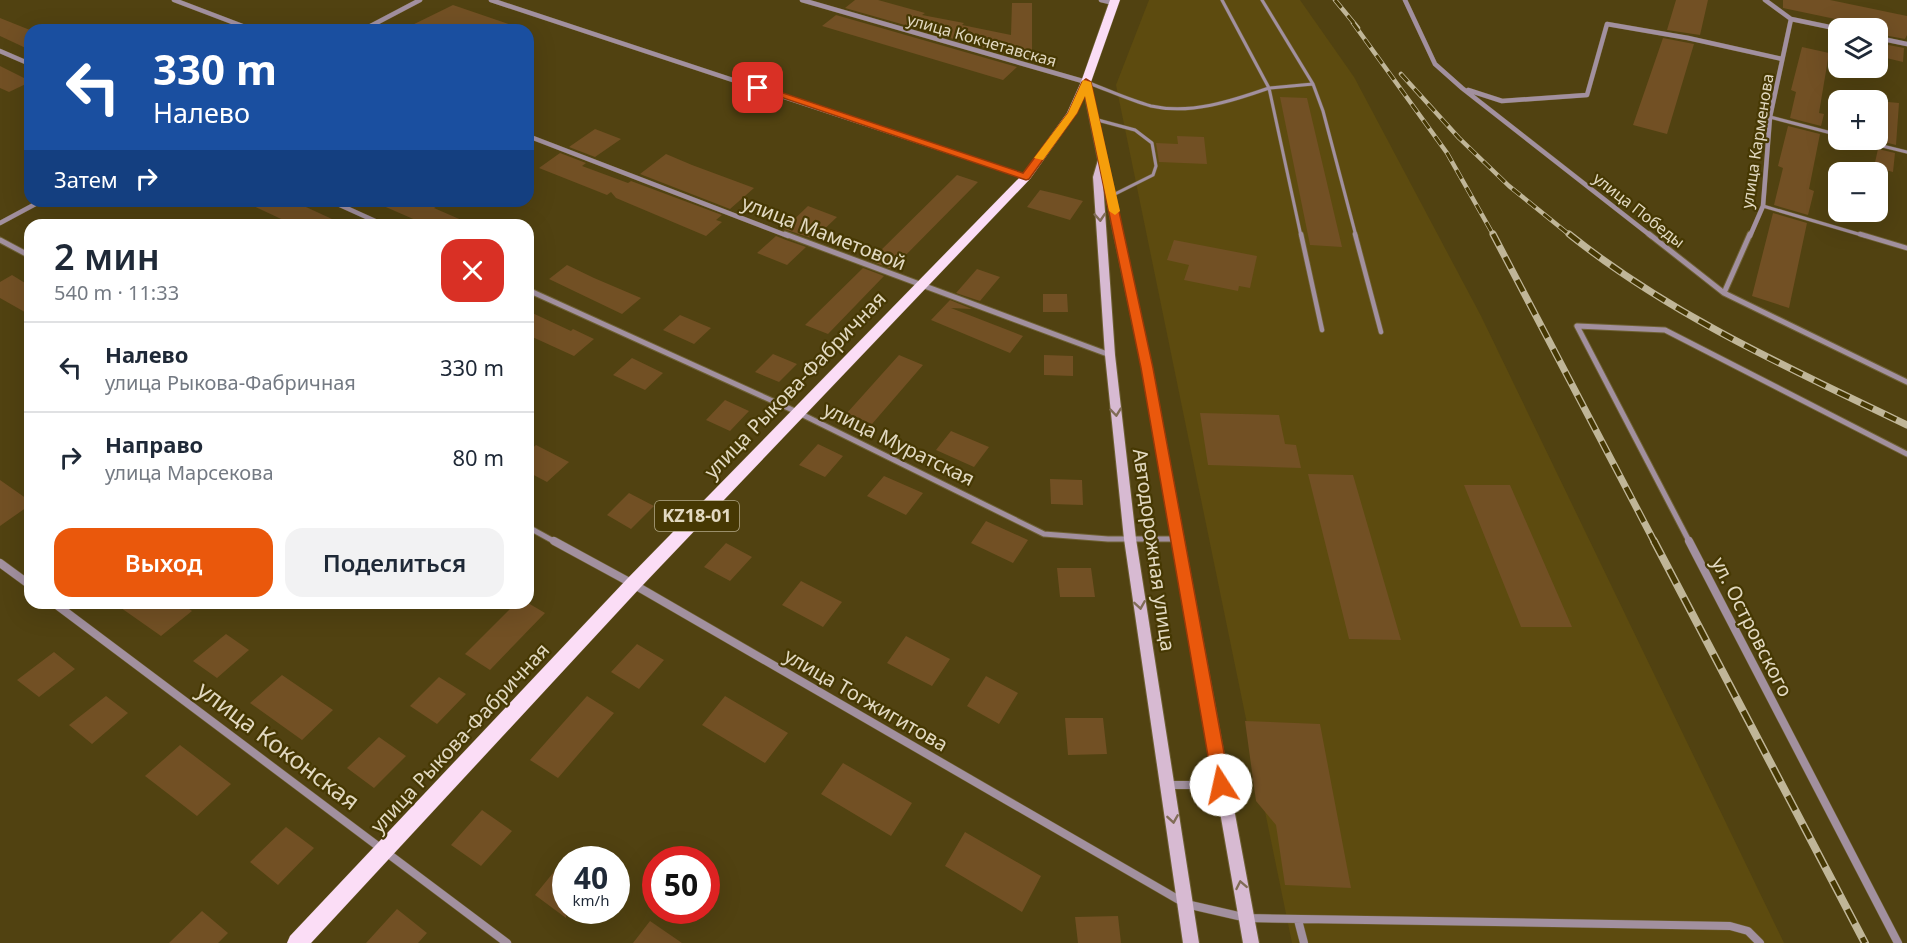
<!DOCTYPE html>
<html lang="ru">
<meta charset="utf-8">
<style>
body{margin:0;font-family:"Noto Sans",sans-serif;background:#f2f2f3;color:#1f2937;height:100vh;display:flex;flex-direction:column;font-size:22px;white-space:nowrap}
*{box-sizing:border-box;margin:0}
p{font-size:20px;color:#747a83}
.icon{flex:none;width:33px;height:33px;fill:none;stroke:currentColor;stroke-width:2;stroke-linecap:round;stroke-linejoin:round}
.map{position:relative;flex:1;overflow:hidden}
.sheet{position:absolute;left:24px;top:219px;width:510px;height:390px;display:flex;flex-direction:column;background:#fff;border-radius:18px;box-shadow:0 6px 24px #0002}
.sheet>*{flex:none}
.guide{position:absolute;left:24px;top:24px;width:510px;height:183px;border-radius:18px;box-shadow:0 6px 24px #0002;background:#1a4fa0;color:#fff;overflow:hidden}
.controls{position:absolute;left:1828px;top:18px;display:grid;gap:12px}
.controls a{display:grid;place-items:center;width:60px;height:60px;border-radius:12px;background:#fff;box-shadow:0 6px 24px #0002;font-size:30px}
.speed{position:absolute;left:552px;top:846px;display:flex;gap:12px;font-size:30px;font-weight:700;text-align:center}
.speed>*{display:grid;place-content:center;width:78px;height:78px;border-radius:50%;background:#fff;box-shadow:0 6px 24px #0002;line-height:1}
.speed small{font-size:15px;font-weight:400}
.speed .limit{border:9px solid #d22;background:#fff;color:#111}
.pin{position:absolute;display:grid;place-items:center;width:51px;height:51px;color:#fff;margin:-26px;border-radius:12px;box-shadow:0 3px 9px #0006}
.me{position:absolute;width:66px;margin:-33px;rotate:350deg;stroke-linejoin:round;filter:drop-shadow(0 0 4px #0008)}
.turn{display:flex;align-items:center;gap:21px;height:126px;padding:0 30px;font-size:27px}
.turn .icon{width:78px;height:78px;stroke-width:2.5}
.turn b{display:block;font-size:42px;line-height:51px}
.then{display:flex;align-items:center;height:57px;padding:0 30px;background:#0003;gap:12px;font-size:22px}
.round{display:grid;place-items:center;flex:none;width:63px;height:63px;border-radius:18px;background:#f2f2f3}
.overview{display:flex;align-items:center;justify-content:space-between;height:102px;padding:0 30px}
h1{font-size:36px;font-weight:600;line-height:45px}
.cta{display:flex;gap:12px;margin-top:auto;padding:12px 30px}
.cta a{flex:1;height:69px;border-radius:18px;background:#ea580c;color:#fff;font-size:24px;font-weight:600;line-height:69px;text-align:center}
.cta a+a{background:#f2f2f3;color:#1f2937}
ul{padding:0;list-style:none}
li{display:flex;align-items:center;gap:18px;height:90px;padding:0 30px;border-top:2px solid #e0e1e3}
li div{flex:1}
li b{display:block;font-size:22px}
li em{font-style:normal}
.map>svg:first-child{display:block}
</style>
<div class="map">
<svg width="1907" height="943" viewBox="0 0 1907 943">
<rect width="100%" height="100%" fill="#514211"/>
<!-- built -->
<path fill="#5d4b0f" d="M1149 0H1300L1354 77 1481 316 1784 943H1292L1116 85Z"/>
<!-- building -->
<path fill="#725024" d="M855 0H878L925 13 922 15 964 23 962 25 1011 35 1012 3H1032V51L1024 59 845 8Z
M1676 0H1708L1700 35 1667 30Z
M1783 0H1830L1907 16V35L1905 39 1878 34V28L1783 8Z
M453 5 517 27V30H402Z
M836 15 1017 67 1003 80 822 26Z
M0 18 30 30V50L0 36Z
M1663 38 1694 44 1667 134 1633 125Z
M1878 43 1904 48 1903 62 1878 56Z
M1802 47 1829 53 1819 113 1824 114 1821 126 1790 118 1796 92 1791 90Z
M0 66 30 81V82L9 92 0 88Z
M1280 97 1307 98 1342 247 1310 245Z
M1888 102 1899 103 1896 145 1880 141Z
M1788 126 1820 134 1809 189 1814 191 1808 215 1774 205 1783 168 1778 166Z
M595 129 621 139 595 157 569 147Z
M1177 136 1204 137 1207 164 1159 162 1156 143 1178 144Z
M1878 149 1895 153 1893 172 1874 167Z
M560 153 586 163 582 166 628 183 631 181 722 215 716 220 722 222 706 236 616 198 611 192 607 195 539 168Z
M666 154 692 165 754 188 730 209 640 174Z
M957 175 978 182 892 269 870 261Z
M1040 190 1057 194 1083 201 1070 220 1027 207Z
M243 201H293L345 225H294Z
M372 201H445L434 208 473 225H427Z
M808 206 837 217 814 239 784 229Z
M1773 213 1807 223 1789 308 1752 296Z
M776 236 786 240 806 247 787 265 757 253Z
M1174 240 1257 256 1250 288 1239 286 1238 291 1184 280 1189 265 1167 260Z
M567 265 594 278 641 298 622 314 549 279Z
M863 268 884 276 828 334 805 325Z
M977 269 1000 277 980 301 956 293Z
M12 275 30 286V315L0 298V282Z
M1043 294H1067L1068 312H1043Z
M950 300 972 309 951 308 1023 336 1010 353 931 320Z
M528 311 571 331 573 329 594 339 574 356 528 335Z
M680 315 711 328 694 344 663 330Z
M773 354 797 364 779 382 755 372Z
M899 355 923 365 872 424 847 413Z
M1044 355 1073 356V376L1044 375Z
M632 358 663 373 645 390 613 375Z
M725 400 749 411 730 431 706 420Z
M1200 413 1279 415 1285 444 1296 445 1301 468 1208 465Z
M951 431 989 447 974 467 936 450Z
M818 444 843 456 825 477 799 465Z
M536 445 569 462 547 482 528 472V452Z
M1308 474 1353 475 1401 640 1349 639Z
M884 476 923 493 906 515 867 496Z
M1050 479 1082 480 1083 505 1051 504Z
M0 480 30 501V505L0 526Z
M1464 485H1510L1572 627H1521Z
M629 493 654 506 631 529 607 515Z
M986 521 1028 540 1013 563 971 543Z
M726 543 752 557 730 581 704 567Z
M1057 568H1091L1095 597H1060Z
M801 581 842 602 823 627 782 605Z
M114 603H181L192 611 161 636Z
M516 603H528L545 613 490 670 465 654Z
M226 634 249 650 217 678 193 661Z
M906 636 950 659 932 686 887 663Z
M637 644 664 660 639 689 611 672Z
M54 652 75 669 39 697 17 680Z
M282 675 333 710 302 740 250 703Z
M986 676 1018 693 999 724 967 706Z
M439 677 466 694 437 724 410 706Z
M106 696 128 713 92 744 69 725Z
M587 696 614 713 558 778 530 760Z
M725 696 788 733 765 763 702 725Z
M1065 718H1103L1107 754 1068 755Z
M1245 721 1320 724 1351 888 1285 885 1276 825 1256 801Z
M379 737 406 756 374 788 347 768Z
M180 745 231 784 197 816 145 776Z
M843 763 912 803 891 836 821 794Z
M482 810 512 831 481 866 451 845Z
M286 827 314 848 278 885 250 862Z
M965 832 1041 876 1022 912 945 866Z
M566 857V918L535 895Z
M397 909 427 933 418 943H366Z
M202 911 228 933 218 943H169Z
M1118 916 1121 943H1078L1075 917Z
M650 921 682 943H633Z"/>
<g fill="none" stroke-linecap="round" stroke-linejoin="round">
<!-- lane-far1 casing -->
<g stroke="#6e6034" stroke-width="4">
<path id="lane-far1" d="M1222 0 1269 88 1313 84 1323 111 1356 236
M1262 0 1313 84
M1086 82C1108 90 1129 100 1151 106 1190 115 1232 101 1269 88L1301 236
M1770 117 1839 135
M1094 119 1135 130 1152 143 1156 166 1153 175 1111 196
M1858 140 1907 152
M1763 206 1865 236"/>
</g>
<!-- lane casing -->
<g stroke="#6e6034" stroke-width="6">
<path id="lane" d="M1301 234 1322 330
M1355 234 1381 332
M1860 234 1907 248"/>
</g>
<!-- street-far2 casing -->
<g stroke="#6e6034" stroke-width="5">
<path id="street-far2" d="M174 0 253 30
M491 0 1026 177
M802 0 1086 82
M1101 0 1114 3
M1405 0 1435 64 1462 88 1651 236
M1791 19 1839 29
M363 30 420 0
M1878 38 1907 44
M0 51 30 64
M1468 90 1502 101 1587 95 1607 24 1688 38 1782 59
M528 136 788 236
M331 201 384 225
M0 223 41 201
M1750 236 1763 206 1770 117 1791 19 1765 0"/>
</g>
<!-- street-far1 casing -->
<g stroke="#6e6034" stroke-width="7">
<path id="street-far1" d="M785 234 1110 355
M1649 234 1724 293 1907 382
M0 240 30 256
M528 290 797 412 1044 534 1108 539H1178
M1724 293 1750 234
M528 527 557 543
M1690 543 1577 326 1665 330 1907 454"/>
</g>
<!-- street casing -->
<g stroke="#6e6034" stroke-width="9">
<path id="street" d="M554 541 633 584 1186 904 1247 918 1730 926 1748 931 1760 943
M1689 541 1898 943
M0 563 30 585
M54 603 507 943
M1168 785H1221
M1298 920 1304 943"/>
</g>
<!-- secondary casing -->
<g stroke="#6e6034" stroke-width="2">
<path id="secondary" d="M1083 80 1090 82 1152 368 1259 943H1243L1142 368 1103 183 1115 355 1136 539 1199 943H1183L1124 539 1105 355 1093 177 1098 160 1082 82Z"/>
</g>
<!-- primary casing -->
<g stroke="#6e6034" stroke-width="1">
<path id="primary" d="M1110 0H1120L1091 82 1077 113 1030 179 639 589 311 943H287L290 936 627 579 1022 175 1067 113 1081 82Z"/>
</g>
<!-- lane-far1 -->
<use href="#lane-far1" stroke="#a2909f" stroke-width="3"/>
<!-- lane -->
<use href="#lane" stroke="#a2909f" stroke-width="4.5"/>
<!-- street-far2 -->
<use href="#street-far2" stroke="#a2909f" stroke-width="4.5"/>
<!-- street-far1 -->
<use href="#street-far1" stroke="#a2909f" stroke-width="5"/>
<!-- street -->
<use href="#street" stroke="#a2909f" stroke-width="8"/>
<!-- secondary -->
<use href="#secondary" fill="#d7bad2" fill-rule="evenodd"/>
<!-- primary -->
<use href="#primary" fill="#fbddf6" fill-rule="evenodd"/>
<!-- rail-far2 casing -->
<g stroke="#c0b698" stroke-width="4.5">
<path id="rail-far2" d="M1335 0 1358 28
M1353 23 1447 153 1494 236
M1401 74 1459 138 1509 186 1571 236"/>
</g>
<!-- rail-far1 casing -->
<g stroke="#c0b698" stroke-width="7">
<path id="rail-far1" d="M1493 234 1655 543
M1569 234C1670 315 1791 369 1907 425"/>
</g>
<!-- rail casing -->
<g stroke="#c0b698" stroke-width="8">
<path id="rail" d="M1654 541 1865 943"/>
</g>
<!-- rail-far2 -->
<use href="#rail-far2" stroke="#463803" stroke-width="3" stroke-dasharray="10" stroke-linecap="butt"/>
<!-- rail-far1 -->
<use href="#rail-far1" stroke="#463803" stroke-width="4.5" stroke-dasharray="13" stroke-linecap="butt"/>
<!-- rail -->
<use href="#rail" stroke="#463803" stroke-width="5" stroke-dasharray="16" stroke-linecap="butt"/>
</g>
<!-- one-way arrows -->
<defs><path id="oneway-chevron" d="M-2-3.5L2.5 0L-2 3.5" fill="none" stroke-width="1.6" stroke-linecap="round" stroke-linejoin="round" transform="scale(1.5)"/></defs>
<g stroke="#806c56">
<use href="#oneway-chevron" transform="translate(1100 217) rotate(86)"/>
<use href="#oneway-chevron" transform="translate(1116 412) rotate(84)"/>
<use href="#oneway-chevron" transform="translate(1140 605) rotate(81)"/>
<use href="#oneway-chevron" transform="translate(1173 819) rotate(81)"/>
<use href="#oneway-chevron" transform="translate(1241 885) rotate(-101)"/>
</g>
<!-- route -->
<path fill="#ea580c" stroke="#983908" stroke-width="1.5" d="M1086 79 1091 82 1153 368 1230 785 1227 791 1221 793 1215 791 1213 785 1141 368 1085 96 1077 113 1029 179 1026 180 754 88 762 86 1023 173 1068 113 1082 82Z"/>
<!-- slow -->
<path fill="#f59e0b" d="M1083 80 1091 82 1120 211 1115 215 1109 211 1085 96 1077 113 1043 160 1034 158 1068 113Z"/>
<g text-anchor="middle" stroke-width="4.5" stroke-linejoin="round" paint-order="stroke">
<!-- far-street labels -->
<g font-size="16" fill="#e2d9c1" stroke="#463803">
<text transform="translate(982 40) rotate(16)" y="6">улица Кокчетавская</text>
<text transform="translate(1757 141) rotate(-81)" y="6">улица Карменова</text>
<text transform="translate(1639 210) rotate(38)" y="6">улица Победы</text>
</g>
<!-- shield labels -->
<rect fill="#463803" stroke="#b3a988" stroke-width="1.5" x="655" y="501" width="84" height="30" rx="4.5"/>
<g font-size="18" font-weight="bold" fill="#e2d9c1">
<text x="697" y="522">KZ18-01</text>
</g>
<!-- street labels -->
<g font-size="20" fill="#e2d9c1" stroke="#463803">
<text transform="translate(824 233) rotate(21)" y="7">улица Маметовой</text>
<text transform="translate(795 385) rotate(-46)" y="7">улица Рыкова-Фабричная</text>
<text transform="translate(899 444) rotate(26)" y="7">улица Муратская</text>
<text transform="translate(1154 550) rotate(82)" y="7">Автодорожная улица</text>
<text transform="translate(1752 627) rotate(63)" y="7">ул. Островского</text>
<text transform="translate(866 700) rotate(30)" y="7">улица Тогжигитова</text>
<text transform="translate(460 738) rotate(-47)" y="7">улица Рыкова-Фабричная</text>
</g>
<!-- near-street labels -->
<g font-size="24" fill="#e2d9c1" stroke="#463803">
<text transform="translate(278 746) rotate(37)" y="8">улица Коконская</text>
</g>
</g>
</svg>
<div class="controls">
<a><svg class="icon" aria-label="layers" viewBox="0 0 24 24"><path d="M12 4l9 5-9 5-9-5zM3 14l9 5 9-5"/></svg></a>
<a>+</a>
<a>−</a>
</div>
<div class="speed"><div>40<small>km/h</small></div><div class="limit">50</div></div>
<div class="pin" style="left:758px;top:88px;background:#d93025"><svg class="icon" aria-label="arrive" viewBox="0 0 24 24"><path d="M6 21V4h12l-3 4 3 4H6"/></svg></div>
<svg class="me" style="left:1221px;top:785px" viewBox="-20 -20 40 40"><circle r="19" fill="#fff"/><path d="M0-13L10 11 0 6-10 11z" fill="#ea580c"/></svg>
<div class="guide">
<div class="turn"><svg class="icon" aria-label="left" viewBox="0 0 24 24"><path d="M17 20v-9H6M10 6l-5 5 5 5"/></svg><div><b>330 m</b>Налево</div></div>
<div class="then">Затем<svg class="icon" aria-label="right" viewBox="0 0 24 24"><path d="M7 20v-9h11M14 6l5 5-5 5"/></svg></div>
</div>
<section class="sheet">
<div class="overview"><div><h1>2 мин</h1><p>540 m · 11:33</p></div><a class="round" style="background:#d93025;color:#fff"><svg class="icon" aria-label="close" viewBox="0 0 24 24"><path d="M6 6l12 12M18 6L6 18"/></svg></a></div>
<ul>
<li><svg class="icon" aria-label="left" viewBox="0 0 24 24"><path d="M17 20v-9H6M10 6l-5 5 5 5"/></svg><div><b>Налево</b><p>улица Рыкова-Фабричная</p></div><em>330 m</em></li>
<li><svg class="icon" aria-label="right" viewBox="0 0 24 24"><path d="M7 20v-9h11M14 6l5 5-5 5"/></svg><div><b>Направо</b><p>улица Марсекова</p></div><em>80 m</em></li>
</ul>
<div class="cta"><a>Выход</a><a>Поделиться</a></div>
</section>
</div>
